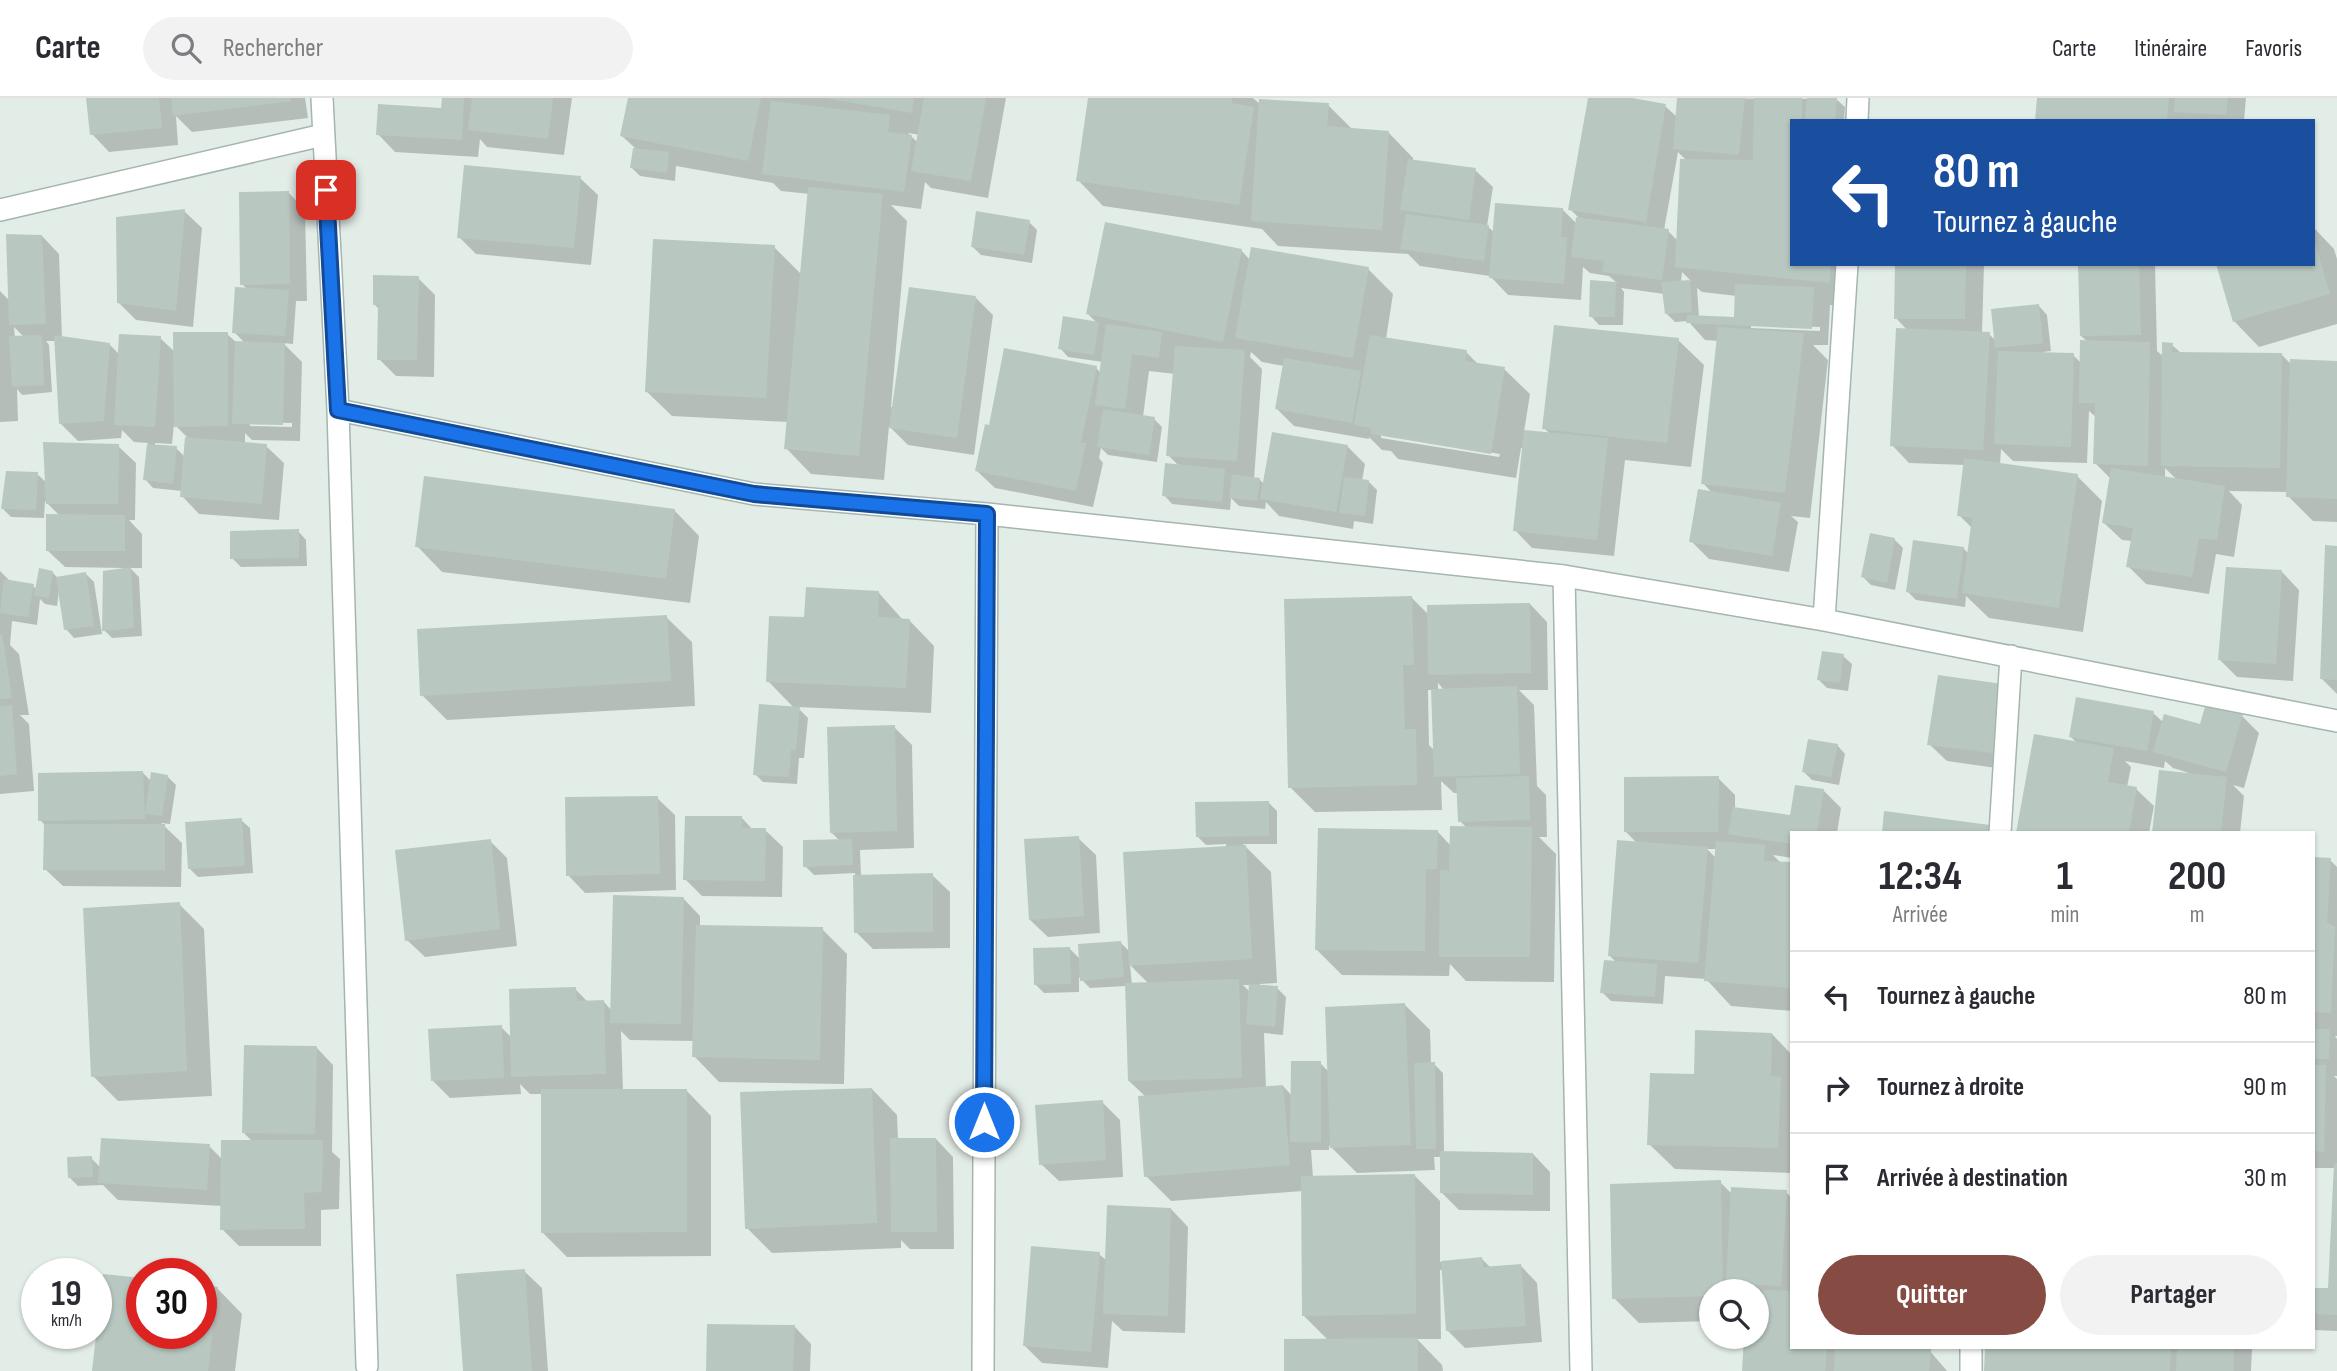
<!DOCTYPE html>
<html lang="fr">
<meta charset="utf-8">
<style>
body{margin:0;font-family:"Sofia Sans Condensed",sans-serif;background:#f2f2f3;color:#2b2b33;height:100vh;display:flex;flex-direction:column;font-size:26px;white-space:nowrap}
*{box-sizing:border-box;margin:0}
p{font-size:23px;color:#7c7c81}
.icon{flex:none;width:38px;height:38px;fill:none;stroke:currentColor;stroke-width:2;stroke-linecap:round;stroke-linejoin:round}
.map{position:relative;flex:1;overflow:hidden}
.drawer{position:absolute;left:1790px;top:733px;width:525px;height:518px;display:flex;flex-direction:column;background:#fff;border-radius:0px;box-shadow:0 2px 5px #0004}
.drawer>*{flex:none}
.guide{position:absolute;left:1790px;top:21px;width:525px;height:147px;border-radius:0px;box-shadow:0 2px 5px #0004;background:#1a4fa0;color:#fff;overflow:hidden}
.controls{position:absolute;left:1699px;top:1181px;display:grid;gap:14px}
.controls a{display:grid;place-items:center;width:70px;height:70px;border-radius:50%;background:#fff;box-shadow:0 2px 5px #0004;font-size:35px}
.speed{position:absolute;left:21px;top:1160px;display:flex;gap:14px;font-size:35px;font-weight:700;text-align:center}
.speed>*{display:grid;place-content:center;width:91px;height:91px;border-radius:50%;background:#fff;box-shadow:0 2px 5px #0004;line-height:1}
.speed small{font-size:18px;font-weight:400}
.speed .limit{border:10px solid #d22;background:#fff;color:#111}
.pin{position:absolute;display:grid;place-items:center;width:60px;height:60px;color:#fff;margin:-30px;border-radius:14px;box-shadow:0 4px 10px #0006}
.me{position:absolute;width:77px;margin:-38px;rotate:0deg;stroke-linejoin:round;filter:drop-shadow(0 0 5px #0008)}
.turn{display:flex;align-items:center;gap:24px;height:147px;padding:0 28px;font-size:32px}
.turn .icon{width:91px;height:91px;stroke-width:2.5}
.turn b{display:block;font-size:49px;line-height:60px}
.eta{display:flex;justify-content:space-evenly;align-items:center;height:119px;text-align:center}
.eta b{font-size:42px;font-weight:700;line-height:49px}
.action{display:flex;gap:14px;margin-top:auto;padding:14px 28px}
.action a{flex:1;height:80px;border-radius:42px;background:#864c44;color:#fff;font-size:28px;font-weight:700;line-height:80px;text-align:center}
.action a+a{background:#f2f2f3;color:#2b2b33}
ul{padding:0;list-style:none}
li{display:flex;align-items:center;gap:21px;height:91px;padding:0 28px;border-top:2px solid #e1e1e2}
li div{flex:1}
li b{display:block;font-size:26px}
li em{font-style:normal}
header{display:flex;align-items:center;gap:42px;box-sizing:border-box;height:98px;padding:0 35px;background:#fff;border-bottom:2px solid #e1e1e2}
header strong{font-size:33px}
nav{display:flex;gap:38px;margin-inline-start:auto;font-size:24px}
.search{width:490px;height:63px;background:#f2f2f3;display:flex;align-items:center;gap:18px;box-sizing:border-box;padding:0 24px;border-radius:38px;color:#7c7c81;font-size:26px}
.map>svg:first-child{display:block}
</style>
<header>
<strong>Carte</strong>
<div class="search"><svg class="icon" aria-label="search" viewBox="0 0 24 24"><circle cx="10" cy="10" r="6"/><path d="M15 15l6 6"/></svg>Rechercher</div>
<nav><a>Carte</a><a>Itinéraire</a><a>Favoris</a></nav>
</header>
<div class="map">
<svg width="2337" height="1273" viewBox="0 0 2337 1273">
<rect width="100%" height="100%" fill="#e3ede8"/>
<!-- shadow -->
<path fill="#0003" fill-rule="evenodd" d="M88 0H305L308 20 192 34 176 18 178 47 109 54 92 36Z
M443 0H572L564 57 487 49 480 41 478 59 395 54 378 36 442 12Z
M630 0H1006L988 100 931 90 925 84 921 111 891 107 907 123 891 309 894 310 976 200 993 217 974 357 908 347 889 328 884 382 811 376 786 350 788 324 672 318 646 293 774 149 802 177 810 96 781 93 773 85 676 68 675 83 640 78 632 70 635 50 622 38ZM908 35 920 37 918 45Z
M1089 0H1253L1261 7H1328L1353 32 1388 34 1413 60V63L1475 72 1493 89 1487 128 1494 134 1562 111 1577 126 1578 119 1570 111 1590 0H1621L1665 8 1677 19 1679 0 1836 1 1845 9 1844 23H1792V166H1855L1854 209 1830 207 1828 247H1813L1828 262 1810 420 1791 418 1798 424 1789 474 1709 461 1691 443 1713 396 1703 385 1719 243 1705 242 1688 223 1675 224 1666 215 1664 196 1621 190 1624 194 1623 227H1599L1591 218 1592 184 1617 185 1609 178 1590 175 1583 169 1581 202 1508 197 1490 178 1420 168 1408 156 1278 148 1262 131 1103 108 1078 82ZM1678 54 1687 63 1678 143 1668 133 1664 132ZM1682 174 1691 183 1681 184ZM1697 190 1702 194 1737 198 1736 221 1699 219ZM1751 226 1820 229V233L1751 230Z
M2039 0H2246L2244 23H2037Z
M580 80 598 97 591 167 476 156 459 139Z
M288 94 305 112 307 203H296L293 246 283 245 302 264 300 343 252 342 245 335V346L266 348 284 365 279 422 199 416 182 398V393L153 390 145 381 148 345 134 344 122 332 121 340 78 343 61 326 56 243H46L49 247 52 294 22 297 17 291 18 323 0 324V193L10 203 42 138 59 156 62 240 109 246 120 257 160 240 175 254 227 236 237 245H245L234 234 247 191 242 186ZM14 229 24 239 15 240ZM250 324 292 325V329L250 328ZM174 326 187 339 185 359 176 350 155 348V345L172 346Z
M184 113 202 130 193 229 136 222 118 204Z
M1029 124 1037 132 1032 165 981 157 972 148Z
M2314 130 2334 151 2337 161V226L2259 249 2234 223 2314 166Z
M1241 152 1250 162 1368 171 1393 196 1386 241 1466 254 1479 267 1504 271 1530 296 1524 334 1550 336 1544 330 1678 242 1704 267 1691 369 1625 362 1614 458 1532 450 1515 432 1524 350H1521L1516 380 1398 361 1391 353 1382 352 1369 339V341L1294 328 1276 310 1284 268 1262 264 1251 254 1250 259 1262 271 1254 381H1259L1264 386 1348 349 1365 366 1362 383 1369 384 1377 392 1373 426 1354 423 1353 431 1279 418 1266 404 1265 411 1239 408 1231 400 1230 412 1172 406 1164 397 1179 368 1168 357 1175 276 1149 273 1143 319 1154 321 1162 329 1157 364 1108 357 1101 350 1099 360 1103 365 1093 409 995 390 977 373 990 329 1096 270 1101 275 1103 264 1068 259 1060 250 1097 225 1088 216ZM1381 336 1500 356 1499 359 1381 340Z
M1897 166H1984L1982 236H1989L1996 243 2039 208 2047 217 2051 253 2043 254V256L2073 257 2081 265 2088 244 2081 238 2080 166H2155L2157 253 2164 259 2172 247 2181 255 2281 256 2292 267 2337 264V424L2313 423 2288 398V394L2229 393 2242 407 2234 459 2216 456 2209 496 2146 486 2128 468 2132 443 2122 442 2104 425 2111 381 2095 365 2096 319 2089 313 2087 365 2013 363 2001 351 2000 367 2077 378 2102 403 2083 534 1989 520 1966 498 1965 509 1916 502 1908 494 1963 450 1969 456 1973 431 1959 417 1965 367 1909 365 1892 347 1908 233 1896 220ZM2165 370 2177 382 2165 380Z
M418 180 435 197 434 279 396 278 379 261 380 212 375 207Z
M118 348 136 365 135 422H129L142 436V470H130L139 479 142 538 112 540 104 532 123 470 65 469 47 452 60 418 45 403 44 420 11 419 3 411 37 376 47 385Z
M674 412 699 438 690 505 442 474 417 448Z
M298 433 306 442 307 468 241 469 232 460Z
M1894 441 1903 450 1895 492 1871 487 1863 479Z
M2337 450V596L2321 580Z
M0 473 11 484 33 488 37 492 52 474 58 480 86 476 94 484 102 536 74 540 66 531 59 493 57 508 45 506 40 501 37 527 12 523 10 547 19 556 29 617H20L29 626 34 693 0 696Z
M2282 474 2299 492 2293 583 2237 579 2220 562Z
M878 494 903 522H909L934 548 931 615 797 609 808 620 804 660H799L797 686 763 684 755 676 795 611 768 583 806 521Z
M1412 500 1429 517 1530 506 1547 524 1548 592H1519L1534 607 1537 688 1546 697 1547 739H1539L1556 756 1554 884 1466 883 1450 866 1449 878 1342 877 1317 852 1437 733 1451 748 1467 730 1460 723 1459 695H1454L1441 683 1442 712 1315 714 1290 689ZM1438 585 1445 593H1438ZM1428 592H1433L1435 653 1429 647Z
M666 519 692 544 695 608 447 622 422 597Z
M1843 558 1852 566 1848 593 1827 590 1819 582Z
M2003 588 2020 605 2010 672 1947 663 1929 646Z
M2153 615 2164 625 2201 628 2242 618 2259 635 2244 690 2233 687 2244 698 2240 735H2154L2189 675 2173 670 2165 663 2164 670 2125 663 2131 669 2127 689 2136 691 2154 708 2149 735H2018L2077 645 2071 639Z
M894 629 912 647 914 750 860 752 861 778 932 777 950 794V850L873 851 856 834 855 775 814 777 805 768 840 743 832 735Z
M1837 647 1845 656 1839 687 1812 682 1803 673Z
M143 675 151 683 167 678 176 687 170 726 161 725 182 745 181 789 63 788 45 771V727L40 722Z
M1718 680 1735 697V711L1791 719 1823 692 1841 710 1837 735H1792V760L1773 757 1781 765 1792 766V913L1731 908 1706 881 1665 878 1663 906 1611 903 1602 894 1617 865 1609 857 1637 745 1626 734ZM1707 751H1717L1716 760Z
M657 700 675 717 676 792 585 795 568 777Z
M1268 704 1277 713V746H1243L1271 774 1277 885 1260 886 1259 889 1277 890 1286 899 1283 937 1264 935 1266 990 1283 988 1292 998 1320 965 1329 974 1405 907 1430 932 1431 966H1434L1443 975 1444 1055 1533 1056 1550 1074V1113L1459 1112 1442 1095V1059H1434L1435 1072 1357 1075 1329 1047V1052H1311L1313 1079 1415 1078 1440 1103V1164L1482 1161 1491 1170 1520 1167 1537 1185 1542 1244 1465 1250 1448 1233 1443 1172H1440L1441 1241H1417L1442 1267 1443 1273H1286L1329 1243 1303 1217V1093L1171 1103 1146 1078V999L1129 983 1126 888 1090 890 1079 879V894L1044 895 1036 887 1070 851 1081 862 1121 845 1130 854 1226 750V746L1206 747 1197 738ZM1130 867 1149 886 1132 887ZM1243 887H1251L1250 894Z
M741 719 753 732H765L783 749 782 799 702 798 685 781Z
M241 722 250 730 253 775 198 779 190 771Z
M1078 740 1096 757 1100 835 1048 839 1030 822Z
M490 743 507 760 517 848 425 859 407 842Z
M2314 761 2330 762 2337 769V938H2335L2337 941V978H2334L2337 981V1233L2314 1232V1192H2330L2335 1070H2314Z
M683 800 700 818V829L822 831 847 856 844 986 719 984 694 958V943L630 942 621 933 623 993 686 992 711 1018V1158L567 1159 542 1134 543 996H530L520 986 521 996 450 1000 433 983 501 929 512 940 575 891 589 905 604 904 612 913Z
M179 806 204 831 212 998 118 1003 93 978Z
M1772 936 1792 957V1075L1675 1071 1649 1046 1696 978Z
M316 949 333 967 332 1054 340 1061 339 1111 321 1112V1148H239L222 1131V1108L118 1102 103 1087 78 1088 70 1080 91 1060 101 1070 209 1048 222 1061 253 1044 244 1035Z
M872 991 897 1017 898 1042 936 1041 953 1059 954 1151H910L901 1142V1150L772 1155 747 1130Z
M1102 1004 1120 1022 1123 1079 1059 1083 1041 1066Z
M1720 1084 1732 1096 1786 1094 1792 1100V1250H1860L1930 1253 1947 1273H1744L1746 1239H1757V1213L1764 1214V1203L1757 1202V1194H1712V1223L1639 1225 1614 1200Z
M1171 1111 1188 1129 1185 1235 1123 1233 1112 1223 1108 1270 1042 1265 1024 1247 1099 1156 1107 1163Z
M524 1173 542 1190 548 1273H465Z
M217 1190 242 1216 235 1273H93L142 1236H201Z
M794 1228 811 1246 810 1273H707Z
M1987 1250H2252L2251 1273H1986Z"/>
<!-- building -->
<path fill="#b8c8c1" d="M86 0H159L162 30 90 37Z
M171 0H291V3L173 18Z
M442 0H464L462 42 376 37 378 6 441 10Z
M472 0H553L548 41 468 32Z
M628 0H761L748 63 620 38Z
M825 0H914L912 15Z
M924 0H986L971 83 911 73Z
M1088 0H1232V5L1254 9 1239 107 1076 83Z
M1588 0H1632L1666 6 1646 124 1568 112Z
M1677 0H1745L1739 57 1673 51Z
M1754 0H1802V23H1792V166H1830V185L1675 169 1680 61 1753 62Z
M1807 0H1837L1835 23 1805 21Z
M2037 0H2169L2167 23H2035Z
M2175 0H2228L2226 17 2174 14Z
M1259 1 1329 5 1327 28 1389 33 1382 132 1251 123Z
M771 3 890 17 888 34 912 37 904 94 762 76Z
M633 50 669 54 667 75 630 70Z
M1408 61 1476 70 1469 122 1400 112Z
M464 67 581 78 574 150 457 140Z
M808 89 883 96 859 358 784 351Z
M289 93 290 186 240 187 239 94Z
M1495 105 1563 110 1561 139H1567L1564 186 1489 180Z
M185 111 176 213 117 205 116 119Z
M976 113 1030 122 1024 157 971 149Z
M1406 116 1489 127 1484 163 1400 151Z
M1576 119 1669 131 1662 182 1602 174 1604 163 1571 159Z
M1105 124 1242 151 1223 244 1086 216Z
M6 136 42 137 46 226 9 227Z
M653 141 775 147 766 300 645 294Z
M2314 141 2330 196 2233 224 2216 166H2314Z
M1251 149 1369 169 1353 260 1235 240Z
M1895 166H1966L1965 221H1894Z
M2078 166H2139L2141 237 2080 238Z
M373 177 419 178 417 262H377L378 207H373Z
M1590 182 1616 184 1615 219H1589Z
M1690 182 1692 214 1665 216 1661 184Z
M1735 186 1814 189 1812 231 1686 225 1687 217 1734 219Z
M235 189 289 192 285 238 232 235Z
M909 189 976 198 957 340 889 330Z
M2039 206 2043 245 1995 250 1991 211Z
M1063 218 1099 224 1094 257 1058 251Z
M1106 226 1162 234 1159 260 1132 256 1125 311 1095 307Z
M1554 227 1679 240 1667 345 1542 331Z
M1718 229 1804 235 1785 395 1701 386Z
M1896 230 1990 234 1983 352 1890 348Z
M173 234H228V328L174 329Z
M119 236 161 238 155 329 114 327Z
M42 237 44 287 12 289 9 238Z
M54 237 110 245 104 323 59 326Z
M1370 237 1467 252 1465 263 1505 269 1491 356 1371 336V330L1354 327Z
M2080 242 2150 244 2148 368 2093 366 2095 305H2079Z
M235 243 285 245 283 327 232 326Z
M2162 244 2173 245 2172 254 2282 255 2280 370 2161 368Z
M1175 248 1245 252 1237 363 1166 358Z
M1004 250 1097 268 1081 345H1086L1076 393 975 373 985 326 989 327Z
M1998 253 2074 255 2071 349 1994 346Z
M1284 260 1361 273 1352 325 1275 311Z
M2290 261 2337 263V401L2286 399Z
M1103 311 1155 319 1149 357 1097 349Z
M1524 332 1608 340 1597 442 1513 433Z
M1272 334 1348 347 1336 414 1260 401Z
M185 339 267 346 262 406 180 399Z
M43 344 119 346 118 406H46Z
M147 346 177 348 173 386 143 382Z
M1964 360 2078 376 2059 510 1962 495 1972 420 1957 418Z
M1165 365 1225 371 1222 404 1162 398Z
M2111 370 2225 388 2217 442 2199 440 2192 479 2126 469 2133 430 2102 425Z
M6 373 38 374 36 412 1 411Z
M1232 376 1260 380 1257 403 1229 400Z
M424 378 675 411 666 481 415 449Z
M1344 379 1369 382 1365 418 1339 415Z
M1698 391 1781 405 1772 458 1689 444Z
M46 416 125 417V453H46Z
M299 431V460L230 461V433Z
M1870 435 1895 440 1887 485 1861 479Z
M1913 442 1964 449 1957 501 1906 494Z
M2325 447 2337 448V582L2320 581Z
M131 469 134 530 102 533 103 473Z
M2226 469 2282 472 2276 566 2218 562Z
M39 470 53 473 49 500 34 498Z
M86 474 94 528 64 532 56 479Z
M4 481 34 486 28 519 0 515Z
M806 489 879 493 878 519 910 521 906 590 766 584 769 518 804 519Z
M1412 498 1414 567H1403L1405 631H1416L1417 687 1288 690 1284 501Z
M1530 505 1531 575 1428 577 1427 507Z
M667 517 671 583 420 598 417 531Z
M2 536 12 600 0 601V537Z
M1822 553 1844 556 1840 585 1817 582Z
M1938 577 2003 586 1993 655 1927 647Z
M1517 588 1520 676 1434 679 1431 591Z
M2076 599 2154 613 2147 653 2069 639Z
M2206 605 2243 616 2226 674 2153 654 2164 616 2200 626Z
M759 606 800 609 796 652H791L789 679 753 677Z
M12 607 17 676 0 678V608Z
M895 627 897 733 830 735 827 629Z
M2034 636 2114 650 2108 684 2137 689 2129 735H2016Z
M1808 641 1838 646 1831 679 1802 674Z
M2159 672 2227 679 2221 735H2152Z
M143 673 145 721 38 723V675Z
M151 674 168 677 162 718 145 716Z
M1529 678 1530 722 1458 724 1456 680Z
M1719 678 1718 734H1624V679Z
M1795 687 1824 691 1817 735H1792V746L1728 736 1733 709 1790 717Z
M658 698 660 776 566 778 565 699Z
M1269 703V738L1196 739 1195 704Z
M1884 713 1990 727 1989 735H1882Z
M685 718H742V730H766L765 783 683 782Z
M242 720 245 768 188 771 185 724Z
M44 726H165V772H43Z
M1450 728 1532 729 1530 859H1439L1440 772 1449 773Z
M1318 730 1438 732 1437 771H1426L1425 853 1315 852Z
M1079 738 1084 818 1029 822 1024 741Z
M491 741 500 831 405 843 395 752Z
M852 741 853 767 803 769V742Z
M1617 742 1708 749 1698 865 1608 858Z
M1716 743 1765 747 1764 763 1792 764V890L1704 883Z
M1246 747 1252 861 1129 868 1123 754Z
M2314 759 2331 760 2327 825 2335 828 2331 915 2314 914Z
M933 775V834L854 835 853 777Z
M613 797 684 799 681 926 610 925Z
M180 804 187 973 91 979 83 810Z
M696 827 823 829 820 962 692 959Z
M1121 843 1124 879 1080 883 1078 846Z
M1070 849 1071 886 1034 887 1033 850Z
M1604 862 1657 866 1655 899 1600 895Z
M1239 881 1242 980 1128 983 1125 885Z
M1249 886 1278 888 1275 929 1246 926Z
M576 889 577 903 604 902 606 976 511 979 509 891Z
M1405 905 1411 1047 1330 1050 1325 909Z
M502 927 504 980 431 983 428 931Z
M2314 931H2330L2329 961H2314Z
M1695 932 1772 935 1771 978 1781 979 1778 1050 1647 1047 1650 975 1694 976Z
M244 947 317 948 315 1036 242 1035Z
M1291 963H1321V1044H1290Z
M1435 964 1436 1051H1416L1414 965Z
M2314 967H2326L2324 1054 2314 1053Z
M1283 987 1290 1067 1144 1079 1138 998Z
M872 990 877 1125 745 1131 740 994Z
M541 991H687V1134L541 1135Z
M1103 1002 1106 1062 1039 1067 1035 1007Z
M101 1040 210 1046 207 1092 98 1085Z
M890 1040H936L937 1134H891Z
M221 1042H323L322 1094 304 1095 305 1131 220 1132Z
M1440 1053 1533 1055V1097L1440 1095Z
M92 1058 93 1079 68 1080 67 1059Z
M2334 1065H2337V1217L2314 1216V1190H2328Z
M1415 1076 1416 1216 1302 1218 1301 1078Z
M1721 1082 1723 1194H1712V1198L1612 1201 1610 1086Z
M1731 1089 1787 1092 1781 1188 1726 1185Z
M1107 1107 1171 1110 1168 1218 1103 1216Z
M1031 1148 1100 1154 1091 1254 1023 1248Z
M1482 1159 1483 1169 1521 1166 1526 1228 1446 1233 1441 1163Z
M525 1171 532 1273H463L456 1176Z
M103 1176 142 1180V1236H201V1187L218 1189 208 1273H92Z
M1763 1192 1792 1193V1250H1827L1825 1273H1742L1744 1239H1757V1212H1762Z
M707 1226 795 1227 793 1273H706Z
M1418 1240V1273H1284V1241Z
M1835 1250 1931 1251 1929 1273H1834Z
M1985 1250H2171L2170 1273H1984Z
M2177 1250H2234V1273H2176Z"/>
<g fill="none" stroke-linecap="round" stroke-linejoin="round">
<!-- minor casing -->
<g stroke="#a5b5af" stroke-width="24">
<path id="minor" d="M322 0 338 312 367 1268
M1857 23 1858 0
M0 112 323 37
M338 312 754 396 987 416 1564 478 1824 522 2337 623
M1564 478 1581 1273
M1824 522 1847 166
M2000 735 2011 558
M983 1273 987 416
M1971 1273V1250"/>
</g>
<!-- minor -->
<use href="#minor" stroke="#fff" stroke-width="21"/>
</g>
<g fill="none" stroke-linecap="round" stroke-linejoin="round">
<!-- route casing -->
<g stroke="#114b97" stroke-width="18">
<path id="route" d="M326 92 338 312 754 396 987 416 984 1024"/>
</g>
<!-- route -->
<use href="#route" stroke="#1a73e8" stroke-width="12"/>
</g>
</svg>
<div class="controls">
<a><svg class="icon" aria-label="search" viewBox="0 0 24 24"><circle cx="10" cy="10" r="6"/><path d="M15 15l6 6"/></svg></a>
</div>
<div class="speed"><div>19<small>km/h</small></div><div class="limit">30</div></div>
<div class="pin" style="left:326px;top:92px;background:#d93025"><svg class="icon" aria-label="arrive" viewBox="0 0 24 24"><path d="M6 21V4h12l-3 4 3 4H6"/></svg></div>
<svg class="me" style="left:984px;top:1024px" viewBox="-20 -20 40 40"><circle r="17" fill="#1a73e8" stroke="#fff" stroke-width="3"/><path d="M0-11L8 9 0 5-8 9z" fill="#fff"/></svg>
<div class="guide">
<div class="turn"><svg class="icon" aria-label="left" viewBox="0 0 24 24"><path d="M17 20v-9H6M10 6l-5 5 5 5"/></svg><div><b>80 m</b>Tournez à gauche</div></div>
</div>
<section class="drawer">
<div class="eta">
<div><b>12:34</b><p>Arrivée</p></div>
<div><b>1</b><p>min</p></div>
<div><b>200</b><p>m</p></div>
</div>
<ul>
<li><svg class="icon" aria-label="left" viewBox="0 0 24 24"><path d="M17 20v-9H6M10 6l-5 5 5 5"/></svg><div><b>Tournez à gauche</b></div><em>80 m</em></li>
<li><svg class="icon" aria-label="right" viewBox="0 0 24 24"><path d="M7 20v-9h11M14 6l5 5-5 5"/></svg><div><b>Tournez à droite</b></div><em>90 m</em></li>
<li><svg class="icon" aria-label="arrive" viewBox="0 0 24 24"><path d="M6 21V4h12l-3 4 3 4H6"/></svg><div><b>Arrivée à destination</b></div><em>30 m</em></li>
</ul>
<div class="action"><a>Quitter</a><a>Partager</a></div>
</section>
</div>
